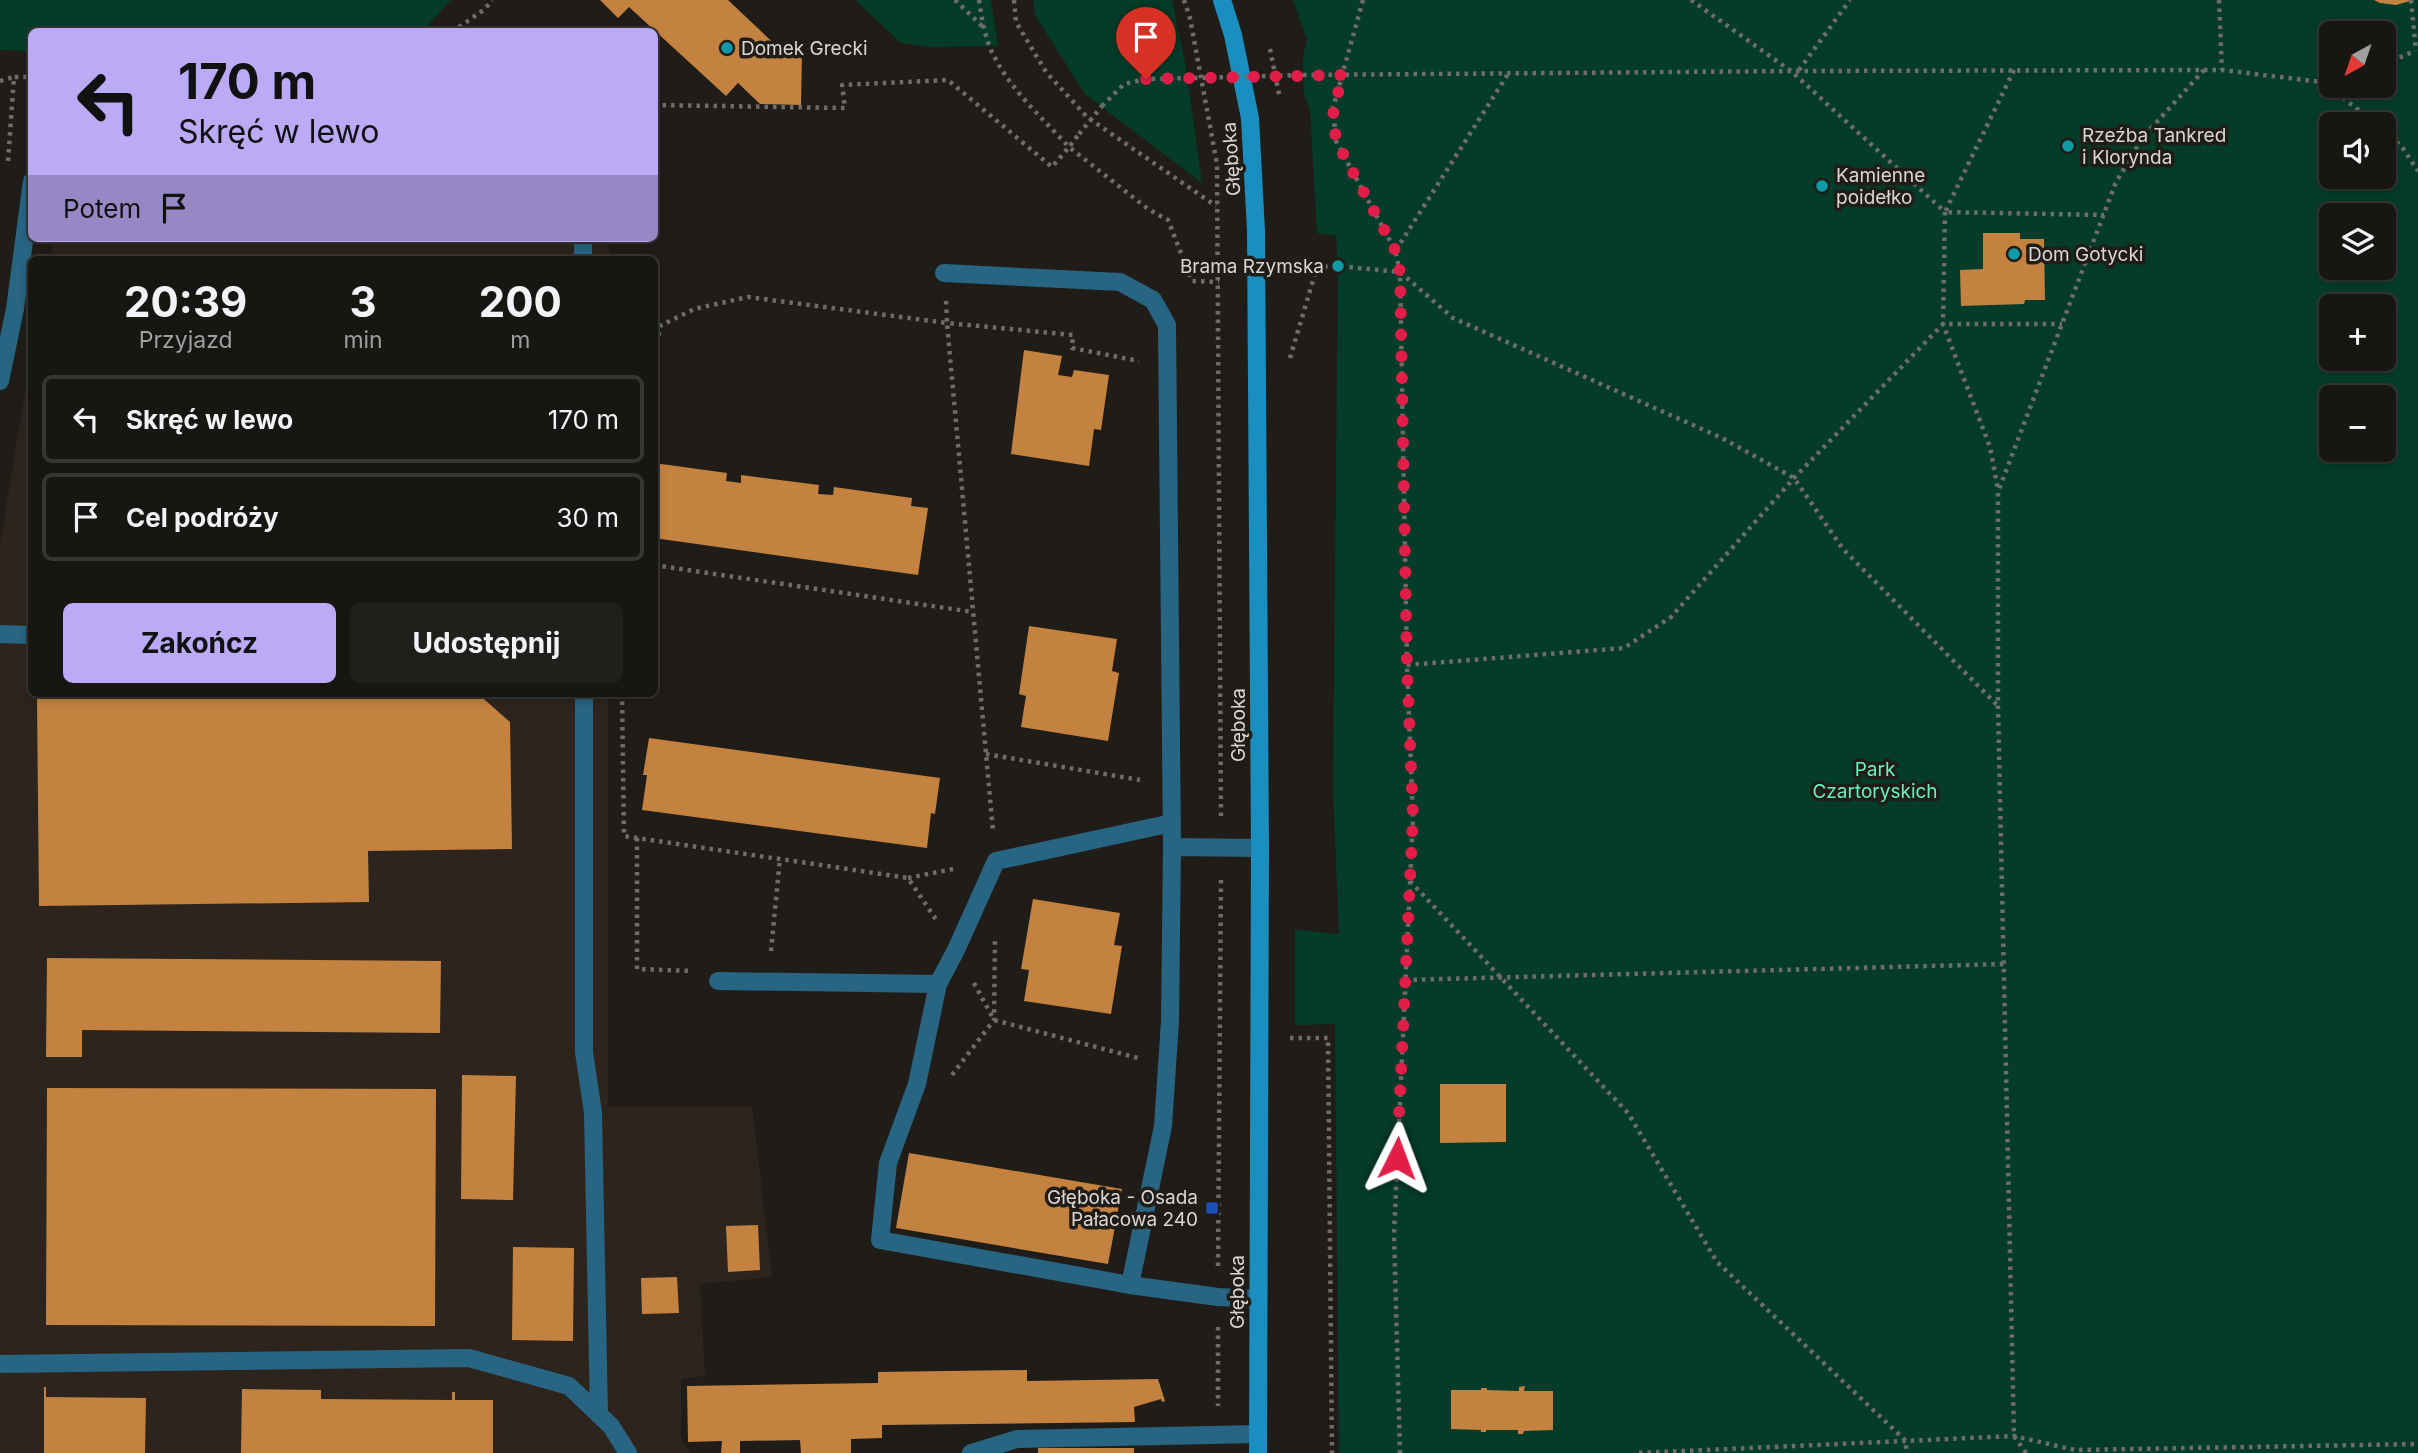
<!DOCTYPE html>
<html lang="pl">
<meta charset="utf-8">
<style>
body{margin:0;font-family:Inter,sans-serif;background:#211f1c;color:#f1f3f6;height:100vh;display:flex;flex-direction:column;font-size:26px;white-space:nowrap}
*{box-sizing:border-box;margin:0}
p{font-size:23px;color:#9f9fa0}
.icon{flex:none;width:38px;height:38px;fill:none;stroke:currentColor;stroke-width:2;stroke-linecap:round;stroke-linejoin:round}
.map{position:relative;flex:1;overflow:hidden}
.drawer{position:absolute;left:28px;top:256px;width:630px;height:441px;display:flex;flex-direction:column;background:#181613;border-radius:10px;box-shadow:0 4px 10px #0003,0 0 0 2px #363533}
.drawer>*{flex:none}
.top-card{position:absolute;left:28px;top:28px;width:630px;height:214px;border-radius:10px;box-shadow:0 4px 10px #0003,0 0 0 2px #363533;background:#bbaaf6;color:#111;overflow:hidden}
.needle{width:46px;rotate:220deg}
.buttons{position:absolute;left:2319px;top:21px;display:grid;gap:14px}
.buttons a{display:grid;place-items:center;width:77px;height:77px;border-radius:10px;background:#181613;box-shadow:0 4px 10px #0003,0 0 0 2px #363533;font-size:35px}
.pin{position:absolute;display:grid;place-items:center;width:60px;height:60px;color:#fff;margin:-72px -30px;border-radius:50% 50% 50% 0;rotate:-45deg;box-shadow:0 0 7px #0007}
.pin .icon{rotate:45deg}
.me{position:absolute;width:77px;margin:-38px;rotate:3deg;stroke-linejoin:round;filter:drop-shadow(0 0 5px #0008)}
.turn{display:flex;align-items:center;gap:24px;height:147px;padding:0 35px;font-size:32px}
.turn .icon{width:91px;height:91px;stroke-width:2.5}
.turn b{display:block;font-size:49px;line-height:60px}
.then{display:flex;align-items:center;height:66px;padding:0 35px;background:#0003;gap:14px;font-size:26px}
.eta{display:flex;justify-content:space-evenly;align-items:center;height:119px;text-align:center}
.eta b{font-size:42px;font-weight:700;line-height:49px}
.button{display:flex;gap:14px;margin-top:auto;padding:14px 35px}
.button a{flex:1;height:80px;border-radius:10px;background:#bbaaf6;color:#111;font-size:28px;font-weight:700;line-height:80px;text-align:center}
.button a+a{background:#211f1c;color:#f1f3f6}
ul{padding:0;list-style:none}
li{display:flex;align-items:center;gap:21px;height:88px;margin:0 14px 10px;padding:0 21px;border:4px solid #363533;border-radius:10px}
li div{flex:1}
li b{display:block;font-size:26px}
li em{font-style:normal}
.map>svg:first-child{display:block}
</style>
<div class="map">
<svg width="2418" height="1453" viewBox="0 0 2418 1453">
<rect width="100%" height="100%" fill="#201d19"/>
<!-- built -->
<path fill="#2d251d" d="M53 238H609V259H51Z
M31 369 32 693H608V1106H752L772 1277 700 1284 705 1376 681 1379V1438L690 1453H0V545L26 386Z"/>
<!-- green -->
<path fill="#043c29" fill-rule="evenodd" d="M0 0H451L422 31 32 32 31 51 0 50Z
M855 0H991L998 46 932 47 901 43Z
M1033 0H1172L1186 68 1202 183 1085 94 1035 15Z
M1293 0H2418V1453H1339L1335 1024 1295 1025V930L1339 934 1333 790 1338 266 1336 236 1317 233 1310 109 1304 94 1303 57 1307 40ZM2331 33H2384V86H2331ZM2331 124H2384V177H2331ZM2331 215H2384V268H2331ZM2331 306H2384V359H2331ZM2331 397H2384V450H2331Z"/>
<!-- building -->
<path fill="#c48241" d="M600 0H728L783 52 802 53 801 105 760 104 738 83 726 96 629 7 618 18Z
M2374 0H2410V1L2396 5 2380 3Z
M1983 233H2020V239H2044L2045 300H2025L2024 304 1961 306 1960 270 1983 269Z
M1024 350 1062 356 1058 375 1072 377 1074 370 1109 375 1101 430 1094 429 1089 466 1011 454Z
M654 463 727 473 726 481 741 483V475L819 485 818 494 833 495 834 487 912 498 911 506 928 508 918 575 654 538Z
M1029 626 1117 639 1112 671 1119 673 1108 741 1021 727 1026 696 1019 694Z
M477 693 510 722 512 849 368 851 369 902 39 906 37 697Z
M649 738 940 778 935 814 931 813 927 848 642 810 647 775H643Z
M1033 899 1120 913 1114 945 1122 946 1111 1014 1024 1001 1029 970 1021 969Z
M47 958 441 961 440 1033 82 1030V1057H46Z
M462 1075 516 1076 513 1200 461 1199Z
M1440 1084H1506V1142L1440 1143Z
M47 1088 436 1089 435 1326 46 1325Z
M909 1153 1122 1189 1108 1264 896 1228Z
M758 1225 760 1270 728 1272 726 1226Z
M513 1247 574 1248 573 1341 512 1340Z
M677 1277 679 1313 642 1314 641 1278Z
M1027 1370V1381L1158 1379 1165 1401 1162 1402 1161 1399 1134 1407 1135 1422 882 1425V1438L851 1439V1453H801L800 1440 740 1441V1453H721L722 1441 688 1442 687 1386 878 1383V1372Z
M1525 1386 1524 1391H1553V1430L1524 1431 1523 1434H1518V1430H1486V1432H1481V1430L1451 1429V1390H1481V1388H1487V1390L1519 1391V1387Z
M44 1387H46V1397L146 1398 145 1453H44Z
M242 1389 321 1390V1399L452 1400V1392H455V1400H493V1453H241Z
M1038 1448H1134V1453H1038Z"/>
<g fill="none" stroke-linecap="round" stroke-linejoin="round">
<!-- path -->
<path stroke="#6f6d69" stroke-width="4.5" stroke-dasharray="3.5 5" stroke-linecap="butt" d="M955 0 983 27
M979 0C982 19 985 41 995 58 1013 92 1043 119 1069 147L1079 134
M1014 0 1016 22 1046 72 1087 117 1216 206
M1184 0 1190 18 1217 164 1221 818
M1363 0 1333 108 1336 141 1395 250 1400 272 1407 665 1413 817 1394 1234 1400 1453
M1691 0 1791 71 1945 212 1943 324 1990 447 1998 490
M2219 0 2222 70
M2411 0 2416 51
M452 32 485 9 492 0
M1270 49 1280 99
M2384 64 2415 51
M1799 70 1850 0
M2014 70 1945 212 2104 215
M1303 75 1799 71 2222 70 2322 82 2377 124
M0 81 14 77
M654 105 845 108 842 85 948 80 1052 167 1069 147 1148 209 1168 220 1192 281 1219 282
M1102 106 1124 84 1146 79 1194 78
M2384 130 2402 147 2418 171
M8 161 14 77H32
M1396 250 1508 74
M946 301 947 323 1073 335 1072 348 1139 361
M1290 358 1317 267 1338 266 1400 272 1453 318 1722 438 1794 478 1843 549 1998 706
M654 369 660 326 694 309 748 297 947 323 993 831
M654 565 973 612
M1407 665 1624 648 1671 617 1794 478 1943 324H2062
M622 693 624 836 908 878 937 921
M986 754 1140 780
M637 838V969L692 971
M908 878 958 868
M1410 881 1628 1113 1717 1262 1906 1441V1453
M771 951 780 858
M1405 980 2004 964
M974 983 994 1020 1138 1058
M1290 1038H1328L1332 1453
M952 1075 994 1020 995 941
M1218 1266 1221 876
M1218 1327V1406
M1639 1453 2014 1436 2075 1450 2418 1444
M2026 1453 2014 1436 1998 706V492L2116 182 2144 136 2204 70"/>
<!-- lane -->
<path stroke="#286583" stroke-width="18" d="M583 238V259
M944 273 1120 282 1153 300 1167 325 1172 847 1260 848
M0 634 32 635
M584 693V1052L593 1113 599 1415
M1172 847 1170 1021 1163 1126 1130 1285 1218 1297 1258 1299
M718 981 938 984 917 1084 888 1163 880 1240 1130 1285
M938 984 956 950 996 861 1172 823
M0 1364 469 1358 569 1386 611 1426 628 1453
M971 1453 1017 1439 1258 1434"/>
<!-- street -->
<path stroke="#286583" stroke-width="18" d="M0 381 15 309 32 181"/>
<!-- secondary -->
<path stroke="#1a8ebe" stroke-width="18" d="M1222 0 1233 35 1250 118 1256 231 1260 848 1258 1453"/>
<!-- path-bridge -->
<path stroke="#6f6d69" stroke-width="4.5" stroke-dasharray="3.5 5" stroke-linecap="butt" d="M1194 78 1303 75
M1079 134 1102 106"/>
</g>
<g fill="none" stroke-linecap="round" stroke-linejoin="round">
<!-- route -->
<path stroke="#e11d48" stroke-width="12" stroke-dasharray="0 21.6" d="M1146 79 1344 75 1333 108 1336 141 1395 250 1400 272 1407 665 1413 817 1397 1158"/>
</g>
<!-- markers -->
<g fill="#0f9aa8" stroke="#201d19" stroke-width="2.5">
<circle cx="727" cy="48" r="7"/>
<circle cx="2068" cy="146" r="7"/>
<circle cx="1822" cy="186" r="7"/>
<circle cx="2014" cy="254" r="7"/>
<circle cx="1338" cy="266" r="7"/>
</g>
<rect fill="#1a4fb4" stroke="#201d19" stroke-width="2.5" x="1205" y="1201" width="14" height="14" rx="3.5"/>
<g text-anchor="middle" stroke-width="7" stroke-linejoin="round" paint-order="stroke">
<!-- poi labels -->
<g font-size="19" fill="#d9d7d4" stroke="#201d19" text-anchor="start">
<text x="741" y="55">Domek Grecki</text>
<text x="2082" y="142">Rzeźba Tankred<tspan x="2082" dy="22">i Klorynda</tspan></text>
<text x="1836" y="182">Kamienne<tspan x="1836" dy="22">poidełko</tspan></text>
<text x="2028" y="261">Dom Gotycki</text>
<text x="1324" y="273" text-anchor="end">Brama Rzymska</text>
<text x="1198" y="1204" text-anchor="end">Głęboka - Osada<tspan x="1198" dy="22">Pałacowa 240</tspan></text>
</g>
<!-- street labels -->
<g font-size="19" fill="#d9d7d4" stroke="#201d19">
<text transform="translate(1231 159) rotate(-94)" y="7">Głęboka</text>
<text transform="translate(1238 725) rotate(-90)" y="7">Głęboka</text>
<text transform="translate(1237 1292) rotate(-90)" y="7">Głęboka</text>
</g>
<!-- park labels -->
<g font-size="19" fill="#68f2bb" stroke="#201d19">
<text x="1875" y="776">Park<tspan x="1875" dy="22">Czartoryskich</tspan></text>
</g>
</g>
</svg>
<div class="buttons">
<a><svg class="needle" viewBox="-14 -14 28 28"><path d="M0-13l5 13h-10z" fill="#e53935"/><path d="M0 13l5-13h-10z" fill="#9f9fa0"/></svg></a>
<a><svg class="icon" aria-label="sound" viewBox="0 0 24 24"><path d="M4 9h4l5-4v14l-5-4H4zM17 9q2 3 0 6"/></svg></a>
<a><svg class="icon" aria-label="layers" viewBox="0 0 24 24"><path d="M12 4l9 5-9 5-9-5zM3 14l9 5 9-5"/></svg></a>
<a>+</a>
<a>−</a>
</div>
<div class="pin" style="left:1146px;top:79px;background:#d93025"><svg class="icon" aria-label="arrive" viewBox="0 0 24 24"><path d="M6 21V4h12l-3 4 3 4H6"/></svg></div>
<svg class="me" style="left:1397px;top:1158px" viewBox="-20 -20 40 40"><path d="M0-17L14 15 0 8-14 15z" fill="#e11d48" stroke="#fff" stroke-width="4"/></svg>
<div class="top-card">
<div class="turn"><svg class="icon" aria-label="left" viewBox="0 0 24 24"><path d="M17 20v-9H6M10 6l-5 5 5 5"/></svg><div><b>170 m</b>Skręć w lewo</div></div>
<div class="then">Potem<svg class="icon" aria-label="arrive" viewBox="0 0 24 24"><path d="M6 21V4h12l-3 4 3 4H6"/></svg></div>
</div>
<section class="drawer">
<div class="eta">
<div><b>20:39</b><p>Przyjazd</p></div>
<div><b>3</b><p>min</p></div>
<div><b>200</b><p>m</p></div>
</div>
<ul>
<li><svg class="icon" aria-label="left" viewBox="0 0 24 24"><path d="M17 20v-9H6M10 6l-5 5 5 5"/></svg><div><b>Skręć w lewo</b></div><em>170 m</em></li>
<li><svg class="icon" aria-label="arrive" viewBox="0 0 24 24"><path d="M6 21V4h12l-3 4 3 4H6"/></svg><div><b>Cel podróży</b></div><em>30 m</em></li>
</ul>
<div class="button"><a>Zakończ</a><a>Udostępnij</a></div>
</section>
</div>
